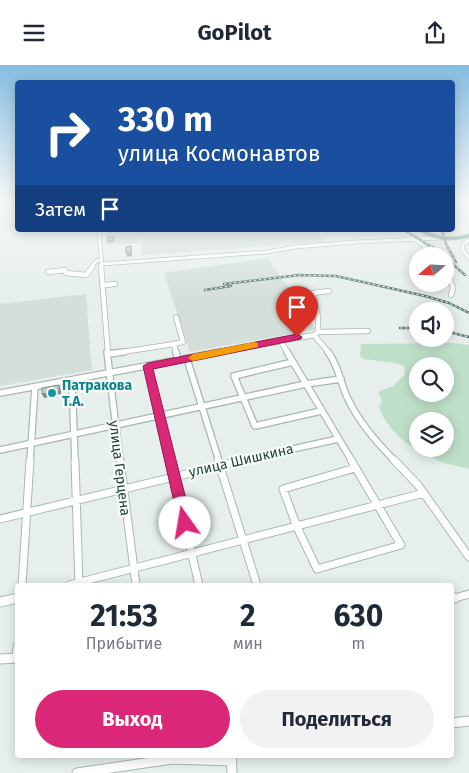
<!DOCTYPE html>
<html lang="ru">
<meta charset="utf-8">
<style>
body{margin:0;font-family:"Fira Sans",sans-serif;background:#f2f2f3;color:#1f2937;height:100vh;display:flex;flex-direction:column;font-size:19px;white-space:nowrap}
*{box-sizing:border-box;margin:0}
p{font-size:16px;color:#747a83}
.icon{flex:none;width:28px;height:28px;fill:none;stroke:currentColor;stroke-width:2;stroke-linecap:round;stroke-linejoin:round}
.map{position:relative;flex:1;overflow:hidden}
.details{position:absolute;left:15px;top:518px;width:439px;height:175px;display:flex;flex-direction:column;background:#fff;border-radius:5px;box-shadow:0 2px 12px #0003}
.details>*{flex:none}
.hud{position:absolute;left:15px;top:15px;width:440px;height:152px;border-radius:5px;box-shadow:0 2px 12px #0003;background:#1a4fa0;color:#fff;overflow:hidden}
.needle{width:32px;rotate:251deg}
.tools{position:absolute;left:409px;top:182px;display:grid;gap:10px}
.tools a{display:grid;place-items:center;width:45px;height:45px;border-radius:50%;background:#fff;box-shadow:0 2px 12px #0003;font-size:25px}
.pin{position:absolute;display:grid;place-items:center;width:42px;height:42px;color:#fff;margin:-51px -21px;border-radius:50% 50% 50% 0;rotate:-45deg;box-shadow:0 0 5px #0007}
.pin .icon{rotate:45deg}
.me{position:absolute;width:55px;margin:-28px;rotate:347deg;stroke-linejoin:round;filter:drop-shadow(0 0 4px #0008)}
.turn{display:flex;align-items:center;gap:18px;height:105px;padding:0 20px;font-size:22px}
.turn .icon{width:65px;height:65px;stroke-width:2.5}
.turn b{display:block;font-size:35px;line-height:42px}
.then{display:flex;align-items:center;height:48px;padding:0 20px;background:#0003;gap:10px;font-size:19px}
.eta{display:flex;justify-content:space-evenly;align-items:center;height:85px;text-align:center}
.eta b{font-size:30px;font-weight:700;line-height:35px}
.primary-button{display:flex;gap:10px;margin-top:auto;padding:10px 20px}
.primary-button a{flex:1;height:58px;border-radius:30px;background:#db2777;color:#fff;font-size:20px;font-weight:700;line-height:58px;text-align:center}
.primary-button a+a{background:#f2f2f3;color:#1f2937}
header{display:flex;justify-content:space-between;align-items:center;height:65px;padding:0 20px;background:#fff;font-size:22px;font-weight:700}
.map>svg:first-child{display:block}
</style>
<header><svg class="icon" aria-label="menu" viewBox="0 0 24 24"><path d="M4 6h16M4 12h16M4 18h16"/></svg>GoPilot<svg class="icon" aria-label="share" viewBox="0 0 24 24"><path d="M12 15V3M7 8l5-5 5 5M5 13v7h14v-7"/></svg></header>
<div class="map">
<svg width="469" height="708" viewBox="0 0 469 708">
<rect width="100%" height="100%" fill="#e6efeb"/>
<!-- built -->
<path fill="#d4dfda" d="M106 165H316L323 177 141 190V171L139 178 107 180Z
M268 193 315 263 314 265 190 287 164 208Z
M86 229 87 242H89L87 245 92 305 0 321V239Z"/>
<!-- green -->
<path fill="#bfe0c8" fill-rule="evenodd" d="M453 278 469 280V404L444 398 435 394 422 384H445V356H418L417 383C402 379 383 356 379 342L382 336 378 327 393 321 405 309 404 301 395 298 363 294 360 290 361 279ZM418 301H445V329H418Z"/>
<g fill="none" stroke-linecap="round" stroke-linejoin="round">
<!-- minor-far4 casing -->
<g stroke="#a8b8b2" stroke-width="4.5">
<path id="minor-far4" d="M99 165 102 202
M413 173 437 191
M469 175 463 179 462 184 469 193
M102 199 267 187 295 182 356 177 439 173
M92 202 96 196 102 195"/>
</g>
<!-- minor-far3 casing -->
<g stroke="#a8b8b2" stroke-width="6">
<path id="minor-far3" d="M101 201 108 288
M48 207 65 205 66 208 86 210 93 201
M445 212 450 214 453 223 451 230
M104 220 115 219
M318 267V252L313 228 329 226
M314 270 329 288
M314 270 318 267 368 266
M280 275 288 288
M174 279 183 277 176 252
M116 288 174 279 176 288
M214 288 314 270"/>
</g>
<!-- minor-far2 casing -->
<g stroke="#a8b8b2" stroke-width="8">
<path id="minor-far2" d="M107 287 120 396
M176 287 178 295
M287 287 352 396
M328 287C339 301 340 318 348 334 359 357 377 378 395 396
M108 289 124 287
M187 294 219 396
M293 297 234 311 255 361 321 346
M148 301 170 396
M72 315 75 396
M0 328 221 287
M0 385 306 319 341 314
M30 396 35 322
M238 396 338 374"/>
</g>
<!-- minor-far1 casing -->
<g stroke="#a8b8b2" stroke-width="9">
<path id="minor-far1" d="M75 395 79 520
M120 395 136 520
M170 395 199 520
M218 395 257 520
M351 395 401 480 317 504 297 462 283 424 355 403
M394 395 418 420 469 492
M0 454 244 395
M22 520 30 395
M69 520 424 428
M13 534 18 533
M451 534 469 529"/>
</g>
<!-- minor casing -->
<g stroke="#a8b8b2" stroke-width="11">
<path id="minor" d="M451 534 455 533
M0 537 18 533
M0 594 18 593
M17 594 18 582
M451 658 469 656
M231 690 232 708
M77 708 172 694 232 696"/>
</g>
<!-- major casing -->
<g stroke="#c2cac8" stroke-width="2">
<path id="major" d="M418 165C424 165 428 167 433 169 446 174 457 172 469 169V172C452 177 433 176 418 165Z"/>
</g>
<!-- minor-far4 -->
<use href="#minor-far4" stroke="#fff" stroke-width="3"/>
<!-- minor-far3 -->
<use href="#minor-far3" stroke="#fff" stroke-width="4.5"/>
<!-- minor-far2 -->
<use href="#minor-far2" stroke="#fff" stroke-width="5.5"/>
<!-- minor-far1 -->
<use href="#minor-far1" stroke="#fff" stroke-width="7"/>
<!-- minor -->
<use href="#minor" stroke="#fff" stroke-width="9"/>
<!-- major -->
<use href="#major" fill="#6aa596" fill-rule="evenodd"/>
<!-- rail casing -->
<g stroke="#5f7d75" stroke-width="2.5">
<path id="rail" d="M404 165 437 185 465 210
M442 165 446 179 456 197
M224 219 299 210 336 211 425 231 449 238 469 248
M205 225 231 221
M400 263H418
M445 266 469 272"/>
</g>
<!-- rail -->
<use href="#rail" stroke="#f7fbf9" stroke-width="1" stroke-dasharray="2.5" stroke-linecap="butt"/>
</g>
<!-- wall -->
<path fill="#a1aea9" d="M132 185V191L127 192 126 188Z"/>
<!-- shaded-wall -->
<path fill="#838d89" d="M59 320 61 324V329L44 333 42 329Z"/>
<!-- building -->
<path fill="#bbcac4" stroke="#838d89" d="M108 172H113L114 176 108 177Z
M131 181V188H126V182Z
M59 320V326L42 329V323Z"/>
<!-- sky -->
<linearGradient id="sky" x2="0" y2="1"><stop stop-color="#84bce0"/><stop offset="0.58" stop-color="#f4f8f6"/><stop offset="1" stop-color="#f4f8f6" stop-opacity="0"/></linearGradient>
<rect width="469" height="233" fill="url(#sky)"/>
<!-- route -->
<path fill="#db2777" stroke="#8e194d" d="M297 269 302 272 301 274 153 304 192 458 190 463 185 464 180 463 143 301 148 298Z"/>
<!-- slow -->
<path fill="#f59e0b" d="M254 277 258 278V282L193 296 188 293 193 289Z"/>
<!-- markers -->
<circle fill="#0f9aa8" stroke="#f7fbf9" stroke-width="2" cx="52" cy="328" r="5"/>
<g text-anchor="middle" stroke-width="4.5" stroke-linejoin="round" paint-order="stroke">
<!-- culture labels -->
<g font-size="14" font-weight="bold" fill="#0d838f" stroke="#f7fbf9" text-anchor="start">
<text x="62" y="325">Патракова<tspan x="62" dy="16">Т.А.</tspan></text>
</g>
<!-- street labels -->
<g font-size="14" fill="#24423a" stroke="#f7fbf9">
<text transform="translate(241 395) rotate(-13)" y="5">улица Шишкина</text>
<text transform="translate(120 403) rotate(83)" y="5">улица Герцена</text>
</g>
</g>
</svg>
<div class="tools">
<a><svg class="needle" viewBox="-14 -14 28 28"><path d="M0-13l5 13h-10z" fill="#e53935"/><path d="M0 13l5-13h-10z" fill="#747a83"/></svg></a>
<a><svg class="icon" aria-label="sound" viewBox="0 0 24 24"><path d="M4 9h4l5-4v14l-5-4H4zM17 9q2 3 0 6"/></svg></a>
<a><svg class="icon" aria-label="search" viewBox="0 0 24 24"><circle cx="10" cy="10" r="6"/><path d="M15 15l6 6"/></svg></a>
<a><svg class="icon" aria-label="layers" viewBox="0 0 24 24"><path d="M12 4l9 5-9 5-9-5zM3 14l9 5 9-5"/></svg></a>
</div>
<div class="pin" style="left:297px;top:272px;background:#d93025"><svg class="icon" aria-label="arrive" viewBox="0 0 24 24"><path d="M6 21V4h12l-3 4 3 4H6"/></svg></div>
<svg class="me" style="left:185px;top:458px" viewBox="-20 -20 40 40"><circle r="19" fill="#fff"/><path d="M0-13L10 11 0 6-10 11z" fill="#db2777"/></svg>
<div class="hud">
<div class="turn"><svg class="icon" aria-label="right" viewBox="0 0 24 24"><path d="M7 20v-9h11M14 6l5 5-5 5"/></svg><div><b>330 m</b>улица Космонавтов</div></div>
<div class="then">Затем<svg class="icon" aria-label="arrive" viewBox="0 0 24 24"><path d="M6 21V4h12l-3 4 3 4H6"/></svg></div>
</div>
<section class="details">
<div class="eta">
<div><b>21:53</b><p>Прибытие</p></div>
<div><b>2</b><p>мин</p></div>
<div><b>630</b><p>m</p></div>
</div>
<div class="primary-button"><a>Выход</a><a>Поделиться</a></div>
</section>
</div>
